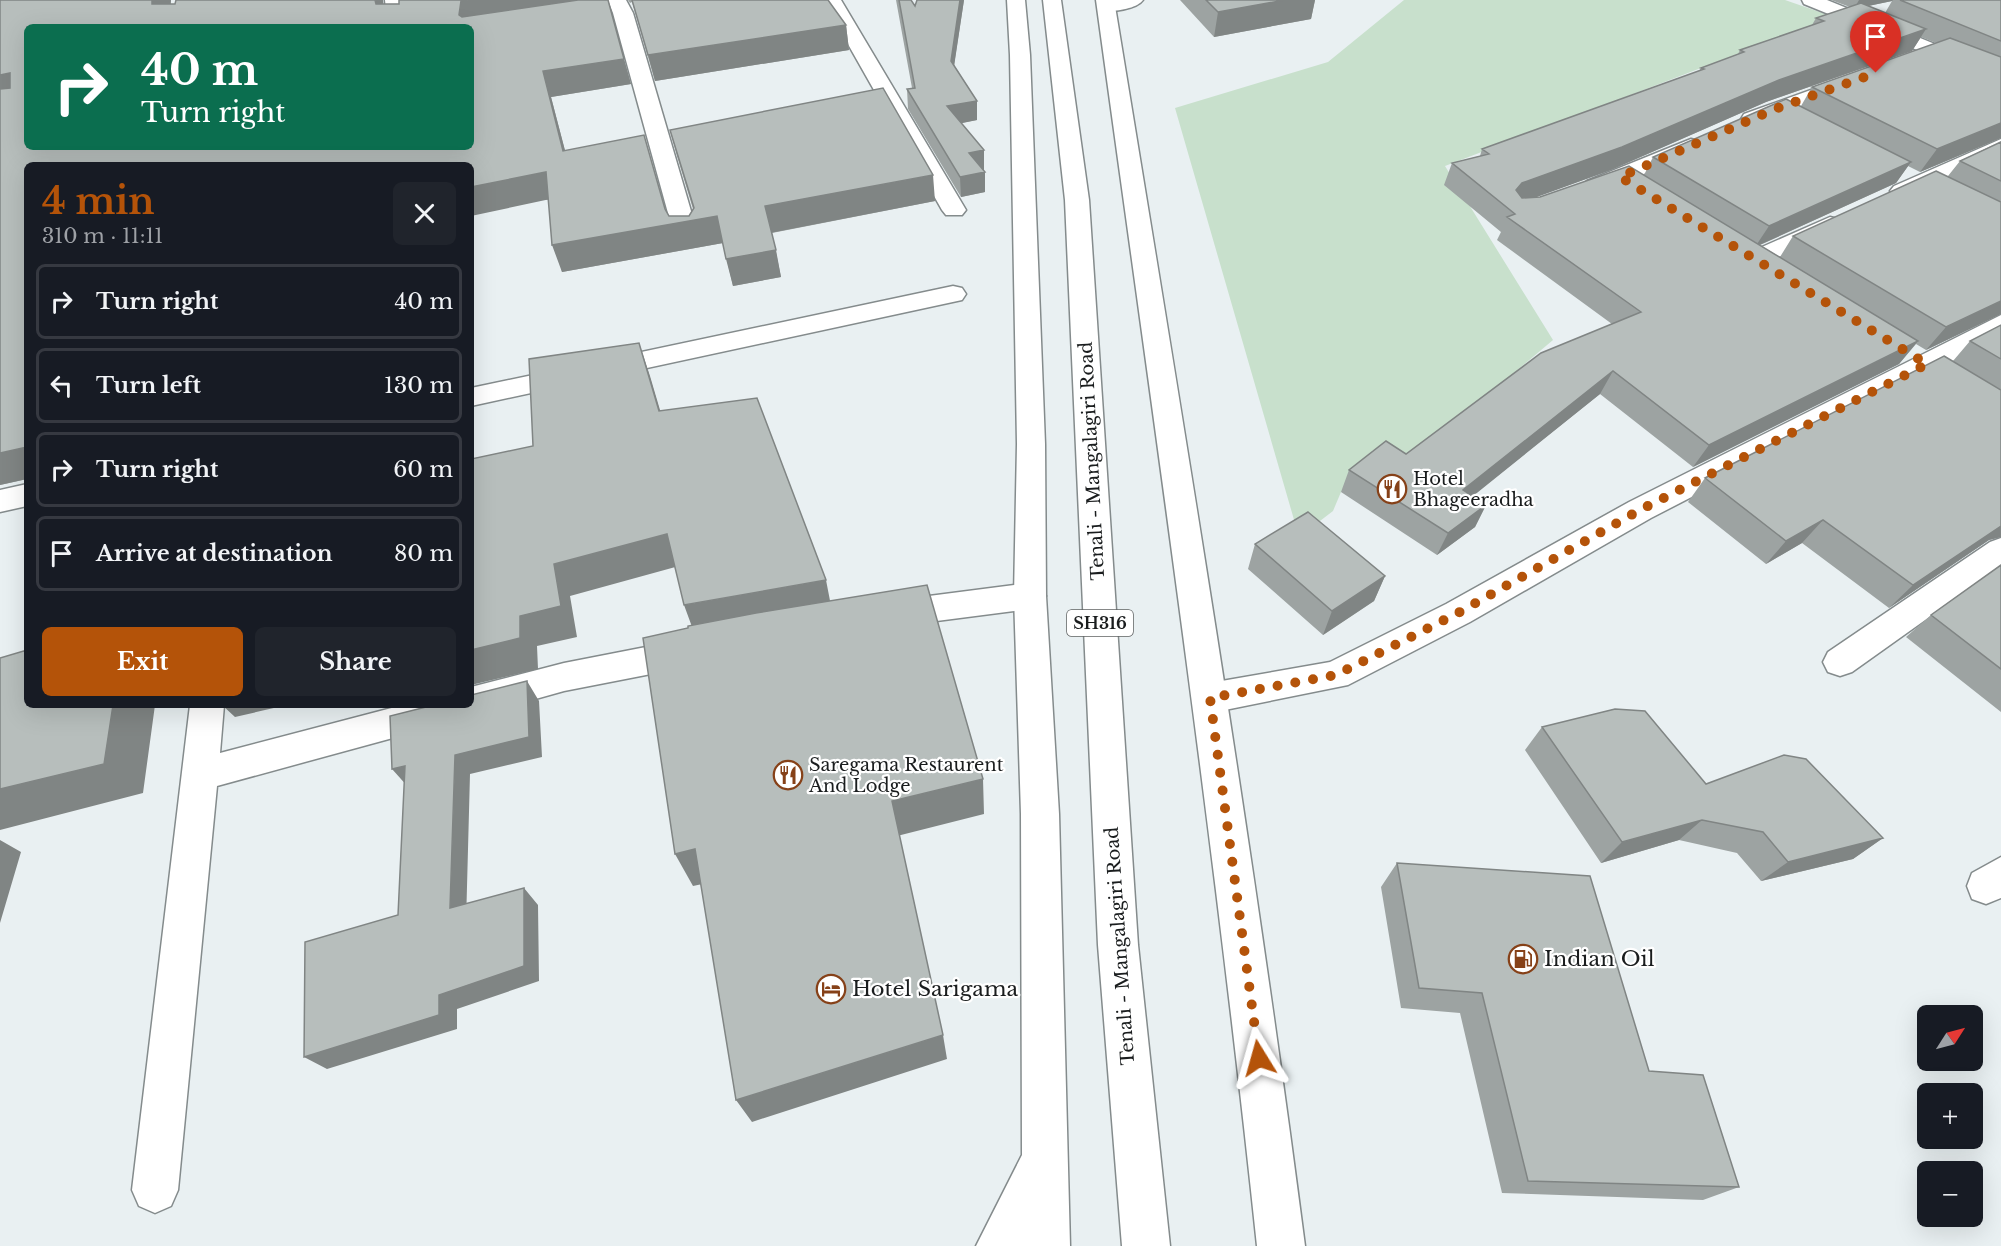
<!DOCTYPE html>
<meta charset="utf-8">
<style>
body{margin:0;font-family:"Libre Baskerville",serif;background:#20242c;color:#f1f3f6;height:100vh;display:flex;flex-direction:column;font-size:22px;white-space:nowrap}
*{box-sizing:border-box;margin:0}
p{font-size:20px;color:#9ea1a6}
.icon{flex:none;width:33px;height:33px;fill:none;stroke:currentColor;stroke-width:2;stroke-linecap:round;stroke-linejoin:round}
.map{position:relative;flex:1;overflow:hidden}
.side{position:absolute;left:24px;top:162px;width:450px;height:546px;display:flex;flex-direction:column;background:#171b24;border-radius:9px;box-shadow:0 6px 24px #0002}
.side>*{flex:none}
.hud{position:absolute;left:24px;top:24px;width:450px;height:126px;border-radius:9px;box-shadow:0 6px 24px #0002;background:#0b6e4f;color:#fff;overflow:hidden}
.needle{width:39px;rotate:54deg}
.fabs{position:absolute;left:1917px;top:1005px;display:grid;gap:12px}
.fabs a{display:grid;place-items:center;width:66px;height:66px;border-radius:9px;background:#171b24;box-shadow:0 6px 24px #0002;font-size:30px}
.pin{position:absolute;display:grid;place-items:center;width:51px;height:51px;color:#fff;margin:-62px -26px;border-radius:50% 50% 50% 0;rotate:-45deg;box-shadow:0 0 6px #0007}
.pin .icon{rotate:45deg}
.me{position:absolute;width:66px;margin:-33px;rotate:352deg;stroke-linejoin:round;filter:drop-shadow(0 0 4px #0008)}
.turn{display:flex;align-items:center;gap:21px;height:126px;padding:0 18px;font-size:27px}
.turn .icon{width:78px;height:78px;stroke-width:2.5}
.turn b{display:block;font-size:42px;line-height:51px}
.round{display:grid;place-items:center;flex:none;width:63px;height:63px;border-radius:9px;background:#20242c}
.overview{display:flex;align-items:center;justify-content:space-between;height:102px;padding:0 18px}
h1{font-size:36px;font-weight:700;line-height:45px;color:#b45309}
.primary-button{display:flex;gap:12px;margin-top:auto;padding:12px 18px}
.primary-button a{flex:1;height:69px;border-radius:9px;background:#b45309;color:#fff;font-size:24px;font-weight:700;line-height:69px;text-align:center}
.primary-button a+a{background:#20242c;color:#f1f3f6}
ul{padding:0;list-style:none}
li{display:flex;align-items:center;gap:18px;height:75px;margin:0 12px 9px;padding:0 6px;border:3px solid #363941;border-radius:9px}
li div{flex:1}
li b{display:block;font-size:22px}
li em{font-style:normal}
.map>svg:first-child{display:block}
</style>
<div class="map">
<svg width="2001" height="1246" viewBox="0 0 2001 1246">
<rect width="100%" height="100%" fill="#e9f0f2"/>
<!-- green -->
<path fill="#c8e0cc" d="M1404 0H1785L1834 17 1445 166 1553 340 1398 471 1373 450 1341 492 1333 511 1299 537 1175 108 1328 62Z"/>
<g fill="none" stroke-linecap="round" stroke-linejoin="round">
<!-- minor casing -->
<g stroke="#848b8c" stroke-width="3">
<path id="minor" d="M385 0H403L408 27H388Z
M608 0H626L633 13 698 235 695 240 686 242 677 240 674 235 613 13Z
M823 0H841L966 210 962 215H946L942 210Z
M1108 0H1143C1137 9 1111 13 1100 10L1098 6 1100 2Z
M1802 0H1827L2001 71V84L1804 4Z
M1847 77 1854 79 1857 83 1854 87 1760 124H1744L1741 119 1744 114Z
M1691 139 1699 141 1702 146 1699 151 1603 191H1587L1583 186 1587 181Z
M2001 139V154L1910 196H1894L1890 191 1894 186Z
M1830 217 1838 219 1842 224 1838 229 1764 264 1755 266 1746 264 1743 259 1746 254Z
M953 286 962 288 966 294 962 300 471 406V388Z
M2001 315V334L1937 370 1651 518 1470 622 1348 685 1210 713 1198 708 1193 698 1198 688 1210 683 1330 662 1446 604 1629 502Z
M27 484V506L0 512V490Z
M2001 538V566L1852 672 1840 676 1828 672 1823 662 1828 652 1990 542Z
M1030 583 1041 587 1046 596 1041 605 1030 609 890 627 878 623 874 614 878 605 890 601Z
M692 638 704 642 709 652 704 662 692 666 564 691 471 717 459 712 455 705H471V687L564 663Z
M190 705H224L220 753 403 705H447L451 712 445 722 433 727 217 786 178 1190 171 1206 155 1213 139 1206 132 1190Z
M2001 857V898L1986 904 1972 899 1967 886 1972 873Z"/>
</g>
<!-- major casing -->
<g stroke="#848b8c" stroke-width="3">
<path id="major" d="M1007 0H1025L1030 55 1045 444 1046 596 1059 814 1070 1246H976L1022 1155 1021 814 1014 596 1017 444 1010 55Z
M1043 0H1061L1089 200 1138 945 1170 1246H1122L1098 945 1065 200Z
M1096 0H1114C1182 415 1251 829 1305 1246H1257C1213 829 1153 415 1096 0Z"/>
</g>
<!-- minor -->
<use href="#minor" fill="#fff" fill-rule="evenodd"/>
<!-- major -->
<use href="#major" fill="#fff" fill-rule="evenodd"/>
</g>
<!-- wall -->
<path fill="#9da3a2" fill-rule="evenodd" d="M0 0H171V4H384L608 0 631 84 551 97 565 151 665 209 669 216H689L693 209 677 156 670 130 935 201 772 233 781 277 733 286 723 243 562 272 548 200 27 165V479L0 485ZM471 27V147H27Z
M628 0H828L846 25 849 50 655 81 632 2 630 3Z
M896 0H911L915 6 917 0H964L954 65 977 101V120L961 123 984 170 985 192 961 197 908 109 907 89 912 88Z
M1180 0H1315L1311 19 1214 37Z
M1831 0H2001V138L1920 172 1908 166 1896 183 1760 245 1780 257 1793 236 1948 176 1960 161 2001 141V314L1926 350 1916 344 1899 364 1693 467 1600 394 1472 496 1486 505 1475 527 1437 555 1341 492 1349 470 1406 454 1612 324 1497 240 1501 232 1444 185 1452 163 1480 156 1482 149 1699 71 1701 68 1738 54 1740 50 1812 25 1816 18 1850 7ZM1892 1 1885 13 1868 6ZM1921 37 1936 43 1812 87 1801 106 1653 157 1644 175 1540 197H1535L1611 170 1766 102 1912 51Z
M2001 325V537L1989 540 1889 608 1802 543 1766 564 1688 502 1705 478 1953 361 1970 341Z
M1255 544 1385 576 1374 601 1323 635 1248 569Z
M2001 565V712L1906 637 1931 615Z
M1542 727 1706 784 1883 838 1853 859 1761 881 1737 853 1679 840 1601 863 1525 750Z
M1397 863 1649 1071 1739 1187 1703 1200 1502 1193 1460 1013 1401 1008 1381 887Z"/>
<!-- shaded-wall -->
<path fill="#808584" d="M152 0H171L167 27 152 4Z
M375 0H383L386 27 376 4Z
M468 0H608L471 26 459 15 461 1Z
M960 0H964L952 80 951 61Z
M1285 0H1315L1311 19 1214 37 1218 12Z
M1859 0H1893L1892 1 1854 9Z
M846 25 849 50 655 81 648 55Z
M1926 29 1912 51 1766 102 1611 170 1512 206 1516 190 1522 183 1779 80Z
M624 59 631 84 551 97 572 177 563 151 543 71Z
M10 73 27 96 0 105V75Z
M977 101V120L948 126 947 106Z
M2001 123V138L1920 172 1937 149Z
M984 150V170L969 172V153Z
M1911 162 1896 183 1755 247 1769 226Z
M546 172 555 198 471 216V187Z
M985 172V192L961 197 960 177Z
M933 175 935 201 770 233 765 206Z
M717 216 723 243 562 272 552 245Z
M776 250 781 277 733 286 726 259Z
M2001 301V314L1926 350 1946 327Z
M1918 341 1899 364 1693 467 1709 445Z
M639 343 650 376 670 444 659 411Z
M1613 371 1600 394 1452 513 1463 490Z
M27 447V479L0 485V453Z
M1486 505 1475 527 1437 555 1448 533Z
M1823 520 1802 543 1766 564 1786 541Z
M2001 526V537L1989 540 1889 608 1913 585Z
M667 534 679 566 570 596 577 637 537 646 538 669 471 685V650L554 564Z
M1385 576 1374 601 1323 635 1332 611Z
M826 580 832 611 695 635 684 605Z
M527 681 539 701 542 757 470 774 466 924 450 908 455 755Z
M113 705H155L143 793 0 830V789Z
M222 705H287L235 717Z
M405 766 409 788 392 769Z
M983 779 984 814 897 836 892 801Z
M1702 820 1679 840 1601 863 1622 842Z
M1883 838 1853 859 1761 881 1788 862Z
M0 840 21 852 0 923Z
M695 849 712 882 693 886 675 854Z
M524 888 538 905 539 981 457 1009V1029L327 1069 304 1057 439 995Z
M943 1035 947 1059 752 1122 736 1100Z"/>
<!-- building -->
<path fill="#b7bebc" stroke="#808584" stroke-width="1.5" fill-rule="evenodd" d="M0 0H152V4H175L176 0H375L376 4H399V0H468L461 1 459 15 462 17 578 0H608L624 59 543 71 563 151 644 135 665 209 669 216H689L694 208 670 130 883 88 933 175 765 206 776 250 726 259 717 216 552 245 546 172 471 187V165H27V447L0 453V89L10 88V73L0 75ZM27 27H471V147H27Z
M632 0H828L846 25 648 55Z
M899 0H911L915 6 917 0H960L951 61 977 101 947 106 984 150 969 153 985 172 960 177 907 89 915 88Z
M1206 0H1285L1218 12Z
M1900 0H2001V41Z
M1861 3 1926 29 1779 80 1622 147 1522 183 1516 190 1522 198 1540 197 1629 166 1918 341 1709 445 1613 371 1463 490 1486 505 1448 533 1349 470 1386 441 1406 454 1541 353 1641 312 1507 217 1515 214 1452 163 1489 154 1482 149 1704 69 1701 68 1744 52 1740 50 1824 21 1816 18Z
M1950 38 2001 57V123L1937 149 1812 87Z
M1786 99 1911 162 1769 226 1653 157Z
M2001 142V181L1960 161Z
M1936 171 2001 202V301L1946 327 1793 236Z
M2001 325V359L1970 341Z
M639 343 659 411 757 398 826 580 684 605 667 534 554 564 561 606 520 616V638L471 650V459L533 446 529 359Z
M1944 356 2001 390V526L1913 585 1823 520 1786 541 1705 478Z
M1308 512 1385 576 1332 611 1255 544Z
M2001 565V669L1931 615Z
M927 585 983 779 892 801 943 1035 736 1100 695 849 675 854 643 638 688 628V626L756 613Z
M27 650V705H113L104 764 0 789V658Z
M527 681 529 737 455 755 450 908 524 888V966L439 995V1015L304 1057 305 942 398 915 405 766 392 769 390 716 434 705H471V695Z
M1615 709 1645 711 1706 784 1784 755 1806 759 1883 838 1788 862 1763 832 1702 820 1622 842 1542 727Z
M1397 863 1590 876 1649 1071 1703 1075 1739 1187 1528 1181 1482 993 1419 988Z"/>
<g fill="none" stroke-linecap="round" stroke-linejoin="round">
<!-- route -->
<path stroke="#b45309" stroke-width="10" stroke-dasharray="0 18" d="M1259 1058 1210 698 1336 675 1458 613 1640 510 1927 364 1620 177 1775 109 1876 73"/>
</g>
<!-- icons -->
<defs>
<g id="restaurant-ring" transform="scale(1.5)"><circle r="9.5" fill="#fff" stroke="#864118" stroke-width="1.5"/><path d="M-5-6h1v4h1v-4h1v4h1v-4h1v5L-1.5 .5V6h-2V.5L-5-1ZM5-6V6H3V1.5H1.5Q1.5-4 5-6Z" fill="#864118"/></g>
<g id="fuel-ring" transform="scale(1.5)"><circle r="9.5" fill="#fff" stroke="#864118" stroke-width="1.5"/><path d="M-5.5-6h7V0h2V4h1.3V-2.5L3-4.5l.8-.8L6-3V5H2.5V1h-1V6h-7ZM-4.2-4.7v3.2H.2V-4.7Z" fill="#864118"/></g>
<g id="hotel-ring" transform="scale(1.5)"><circle r="9.5" fill="#fff" stroke="#864118" stroke-width="1.5"/><path d="M-6-4.5h1.5V1H6V5H4.5V3h-9V5H-6ZM-4 0a1.8 1.8 0 1 1 3.6 0ZM.5 0V-2.5h3Q6-2.5 6 0Z" fill="#864118"/></g>
</defs>
<g fill-rule="evenodd">
<use href="#restaurant-ring" x="1392" y="489"/>
<use href="#restaurant-ring" x="788" y="775"/>
<use href="#fuel-ring" x="1523" y="959"/>
<use href="#hotel-ring" x="831" y="989"/>
</g>
<g text-anchor="middle" stroke-width="4.5" stroke-linejoin="round" paint-order="stroke">
<!-- shield labels -->
<rect fill="#fff" stroke="#5f6162" stroke-width="1.5" x="1067" y="610" width="66" height="26" rx="4.5"/>
<g font-size="16" font-weight="bold" fill="#1a1d1e">
<text x="1100" y="629">SH316</text>
</g>
<!-- street labels -->
<g font-size="18" fill="#1a1d1e" stroke="#fff">
<text transform="translate(1092 461) rotate(-93)" y="6">Tenali - Mangalagiri Road</text>
<text transform="translate(1120 946) rotate(-94)" y="6">Tenali - Mangalagiri Road</text>
</g>
<!-- poi labels -->
<g font-size="18" fill="#1a1d1e" stroke="#fff" text-anchor="start">
<text x="1413" y="485">Hotel<tspan x="1413" dy="21">Bhageeradha</tspan></text>
<text x="809" y="771">Saregama Restaurent<tspan x="809" dy="21">And Lodge</tspan></text>
</g>
<!-- near-poi labels -->
<g font-size="21" fill="#1a1d1e" stroke="#fff" text-anchor="start">
<text x="1544" y="966">Indian Oil</text>
<text x="852" y="996">Hotel Sarigama</text>
</g>
</g>
</svg>
<div class="fabs">
<a><svg class="needle" viewBox="-14 -14 28 28"><path d="M0-13l5 13h-10z" fill="#e53935"/><path d="M0 13l5-13h-10z" fill="#9ea1a6"/></svg></a>
<a>+</a>
<a>−</a>
</div>
<div class="pin" style="left:1876px;top:73px;background:#d93025"><svg class="icon" aria-label="arrive" viewBox="0 0 24 24"><path d="M6 21V4h12l-3 4 3 4H6"/></svg></div>
<svg class="me" style="left:1259px;top:1058px" viewBox="-20 -20 40 40"><path d="M0-17L14 15 0 8-14 15z" fill="#b45309" stroke="#fff" stroke-width="4"/></svg>
<div class="hud">
<div class="turn"><svg class="icon" aria-label="right" viewBox="0 0 24 24"><path d="M7 20v-9h11M14 6l5 5-5 5"/></svg><div><b>40 m</b>Turn right</div></div>
</div>
<section class="side">
<div class="overview"><div><h1>4 min</h1><p>310 m · 11:11</p></div><a class="round"><svg class="icon" aria-label="close" viewBox="0 0 24 24"><path d="M6 6l12 12M18 6L6 18"/></svg></a></div>
<ul>
<li><svg class="icon" aria-label="right" viewBox="0 0 24 24"><path d="M7 20v-9h11M14 6l5 5-5 5"/></svg><div><b>Turn right</b></div><em>40 m</em></li>
<li><svg class="icon" aria-label="left" viewBox="0 0 24 24"><path d="M17 20v-9H6M10 6l-5 5 5 5"/></svg><div><b>Turn left</b></div><em>130 m</em></li>
<li><svg class="icon" aria-label="right" viewBox="0 0 24 24"><path d="M7 20v-9h11M14 6l5 5-5 5"/></svg><div><b>Turn right</b></div><em>60 m</em></li>
<li><svg class="icon" aria-label="arrive" viewBox="0 0 24 24"><path d="M6 21V4h12l-3 4 3 4H6"/></svg><div><b>Arrive at destination</b></div><em>80 m</em></li>
</ul>
<div class="primary-button"><a>Exit</a><a>Share</a></div>
</section>
</div>
